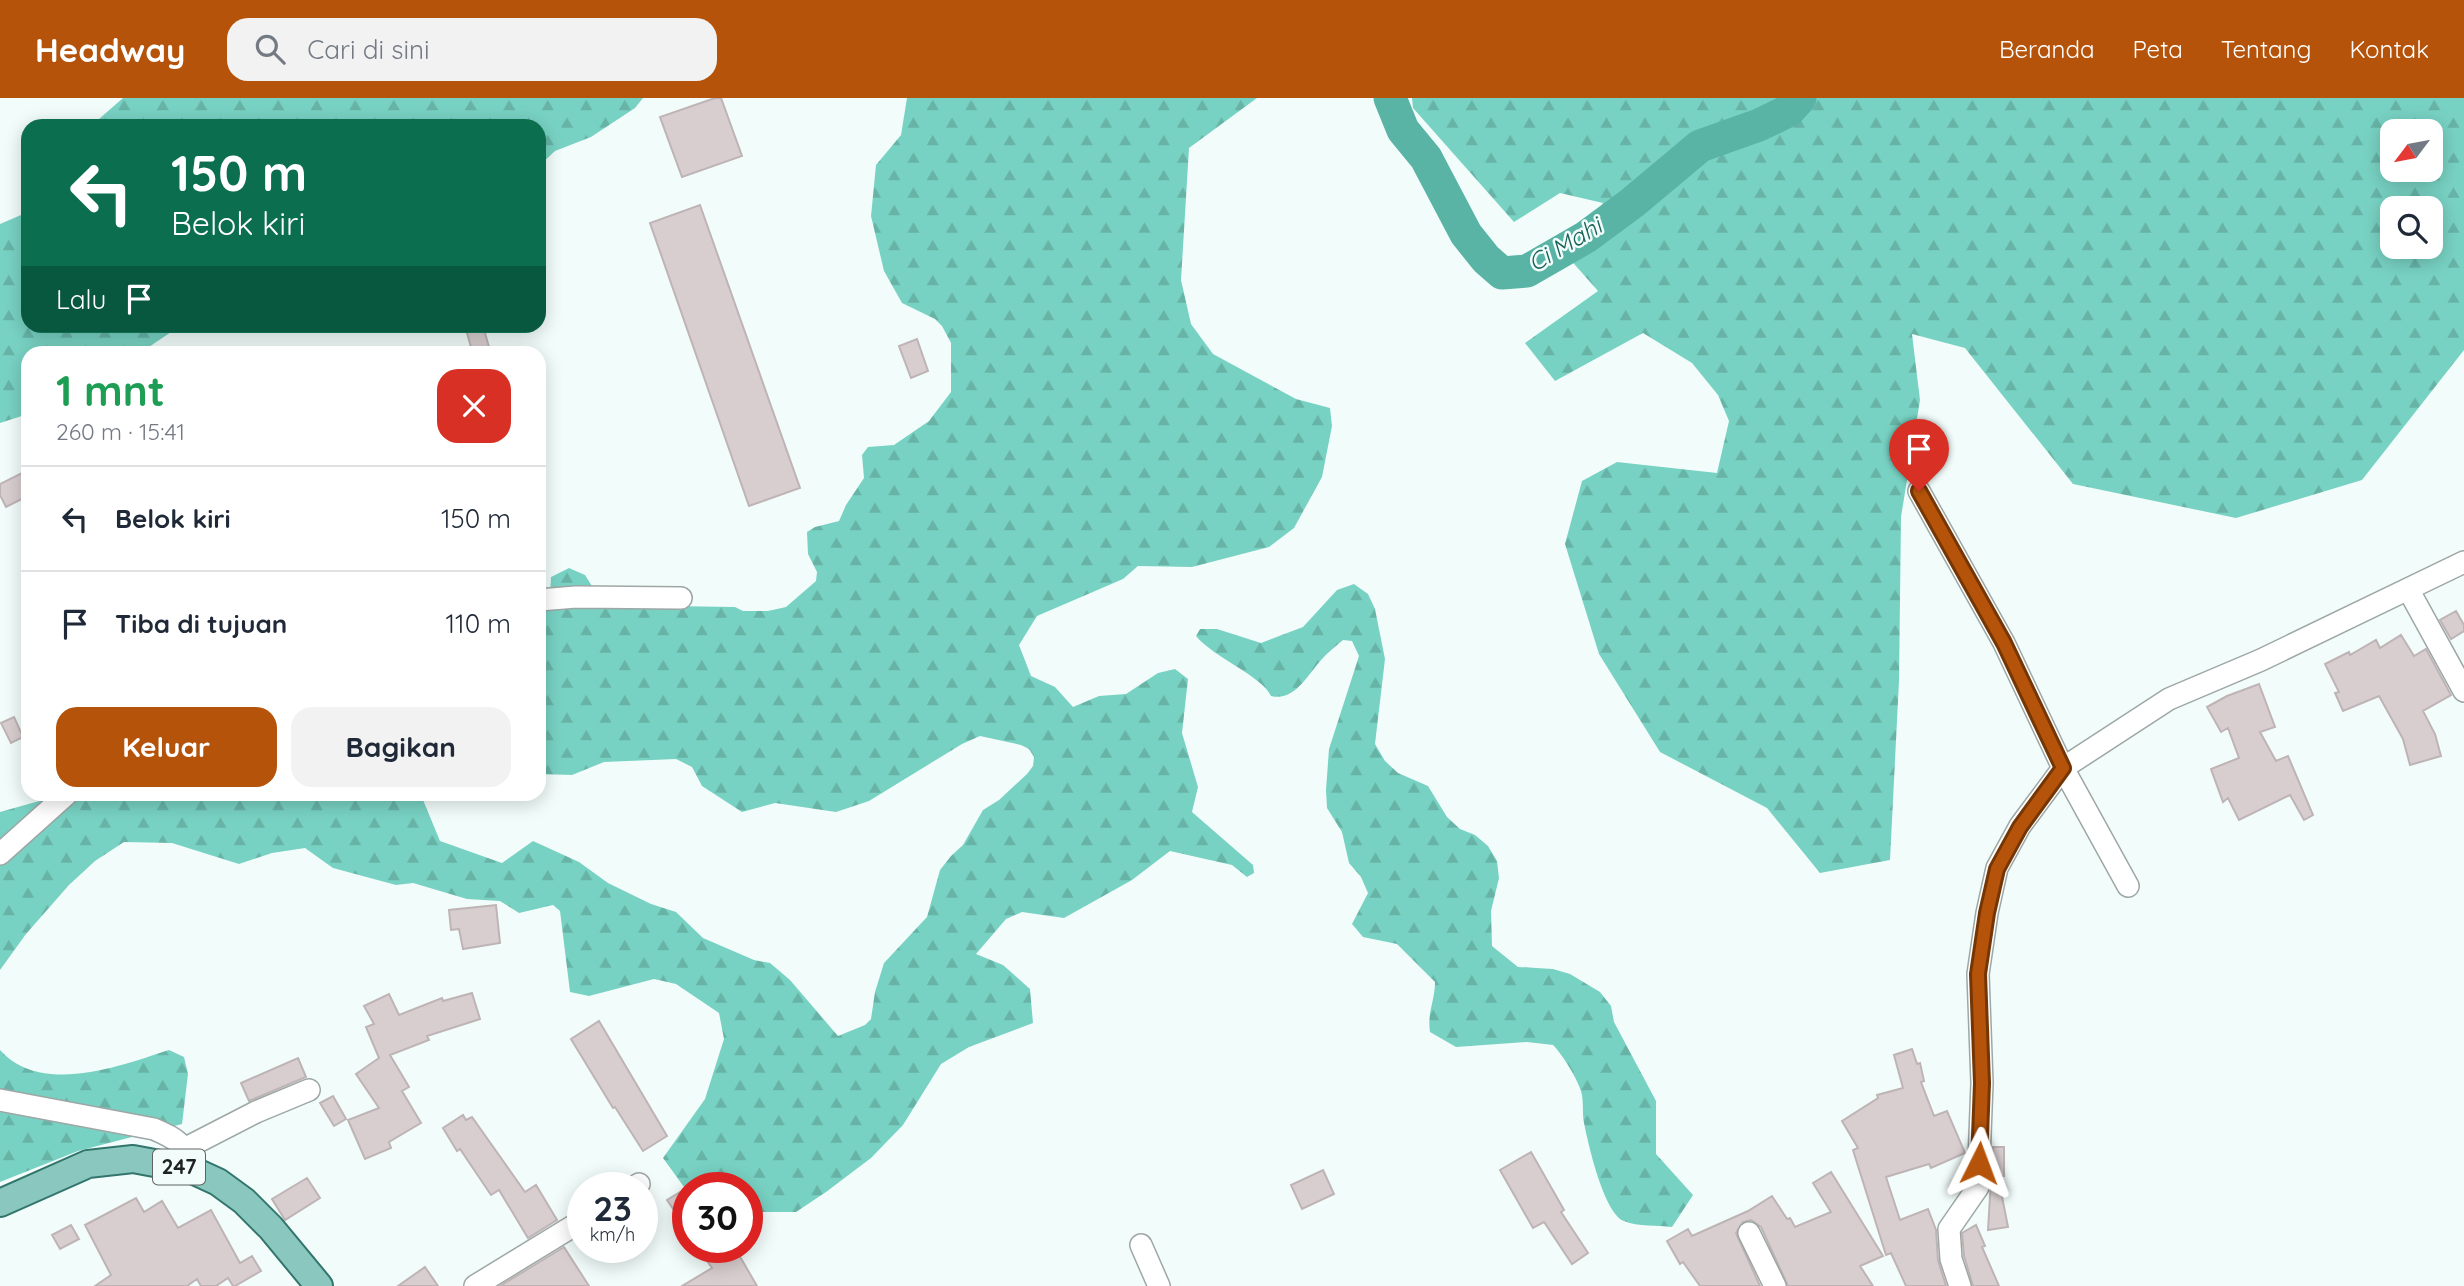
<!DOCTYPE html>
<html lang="id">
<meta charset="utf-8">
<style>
body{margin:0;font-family:Quicksand,sans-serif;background:#f2f2f3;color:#1f2937;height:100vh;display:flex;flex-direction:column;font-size:26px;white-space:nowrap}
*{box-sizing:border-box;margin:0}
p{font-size:23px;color:#747a83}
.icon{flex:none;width:38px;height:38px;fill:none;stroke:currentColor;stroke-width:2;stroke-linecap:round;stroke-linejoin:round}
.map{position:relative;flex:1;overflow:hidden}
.drawer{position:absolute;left:21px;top:248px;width:525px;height:455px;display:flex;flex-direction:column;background:#fff;border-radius:21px;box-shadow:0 4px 18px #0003}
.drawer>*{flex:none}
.banner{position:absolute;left:21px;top:21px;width:525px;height:214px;border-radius:21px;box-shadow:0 4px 18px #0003;background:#0b6e4f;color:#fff;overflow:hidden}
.needle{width:46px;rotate:238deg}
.controls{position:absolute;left:2380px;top:21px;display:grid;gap:14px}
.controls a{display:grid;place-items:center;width:63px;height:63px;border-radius:14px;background:#fff;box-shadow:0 4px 18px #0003;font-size:35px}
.speed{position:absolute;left:567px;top:1074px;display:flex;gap:14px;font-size:35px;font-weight:700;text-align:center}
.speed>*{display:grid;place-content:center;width:91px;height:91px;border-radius:50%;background:#fff;box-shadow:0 4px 18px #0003;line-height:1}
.speed small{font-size:18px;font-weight:400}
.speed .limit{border:10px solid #d22;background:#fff;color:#111}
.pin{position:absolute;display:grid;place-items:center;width:60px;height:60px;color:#fff;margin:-72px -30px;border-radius:50% 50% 50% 0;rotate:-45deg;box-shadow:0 0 7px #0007}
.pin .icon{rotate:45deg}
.me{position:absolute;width:77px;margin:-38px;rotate:3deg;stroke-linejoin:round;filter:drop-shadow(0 0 5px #0008)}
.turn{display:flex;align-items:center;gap:24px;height:147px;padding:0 35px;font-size:32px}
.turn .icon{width:91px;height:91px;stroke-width:2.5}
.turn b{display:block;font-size:49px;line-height:60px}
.then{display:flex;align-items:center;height:66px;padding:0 35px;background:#0003;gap:14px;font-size:26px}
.round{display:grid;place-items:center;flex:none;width:74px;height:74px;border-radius:21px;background:#f2f2f3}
.summary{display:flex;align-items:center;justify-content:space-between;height:119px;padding:0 35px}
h1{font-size:42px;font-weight:800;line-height:52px;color:#1e9e55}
.cta{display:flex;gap:14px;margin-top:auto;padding:14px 35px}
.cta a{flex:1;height:80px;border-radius:21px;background:#b45309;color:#fff;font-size:28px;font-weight:800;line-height:80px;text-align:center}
.cta a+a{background:#f2f2f3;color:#1f2937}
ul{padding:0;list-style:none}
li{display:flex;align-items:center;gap:21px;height:105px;padding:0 35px;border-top:2px solid #e0e1e3}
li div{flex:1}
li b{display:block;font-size:26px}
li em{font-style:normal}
header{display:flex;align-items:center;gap:42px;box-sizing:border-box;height:98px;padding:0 35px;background:#b45309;color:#fff}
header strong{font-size:33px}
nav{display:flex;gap:38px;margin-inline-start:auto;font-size:24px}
.search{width:490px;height:63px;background:#f2f2f3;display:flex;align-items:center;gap:18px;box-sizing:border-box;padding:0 24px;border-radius:21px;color:#747a83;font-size:26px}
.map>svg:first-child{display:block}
</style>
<header>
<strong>Headway</strong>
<div class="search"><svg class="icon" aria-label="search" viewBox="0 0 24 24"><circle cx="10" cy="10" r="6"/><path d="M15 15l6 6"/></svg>Cari di sini</div>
<nav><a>Beranda</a><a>Peta</a><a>Tentang</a><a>Kontak</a></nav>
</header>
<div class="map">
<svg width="2464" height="1188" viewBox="0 0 2464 1188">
<defs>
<pattern id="forest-firs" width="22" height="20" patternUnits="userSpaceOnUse" patternTransform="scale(1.75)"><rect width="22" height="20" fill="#78d2c3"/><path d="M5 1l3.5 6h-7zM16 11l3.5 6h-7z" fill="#67b4a7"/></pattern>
</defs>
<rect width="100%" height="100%" fill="#f2fdfb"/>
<!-- forest -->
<path fill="url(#forest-firs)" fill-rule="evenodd" d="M123 0H643L635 10 591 39 555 53 539 68V28H91Z
M907 0H1257L1189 50 1181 182 1191 226 1213 256 1296 301 1330 310 1332 328 1322 379 1294 430 1269 449 1192 469 1138 468 1123 481 1037 518 1019 547 1031 578 1055 589 1073 609 1099 598 1126 596 1158 575 1175 571 1188 581 1182 635 1198 689 1192 714 1253 767 1254 775 1247 779 1232 767 1170 753 1132 782 1064 820 1022 814 1006 821 976 856 1003 867 1030 891 1033 925 969 949 941 966 903 1027 871 1060 826 1094 796 1114H749L747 1090 684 1089 663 1060 705 1001 724 941 719 915 676 886 654 881 589 898 570 894 560 813 553 807 519 815 500 803 467 801 413 785 396 787 333 770 305 750 272 755 239 766 172 745 124 744 95 763 69 787 26 836 0 872V714L64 696 421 697 440 743 502 765 533 743 579 764 608 785 651 806 676 814 703 840 754 862 770 865 790 882 838 938 865 927 871 921 875 894 884 865 927 819 940 772 951 758 963 747 983 712 999 702 1027 676 1033 668 1034 659 1029 651 1021 647 980 638 962 646 869 703 836 714 775 705 742 714 702 688 692 669 676 661 604 664 572 677 539 676V509L550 496 551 479 569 470 585 477 604 507 735 509 743 513H768L786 509 816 483 817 474 808 456 807 434 815 429 839 423 846 407 864 380 862 357 868 349 894 347 929 323 951 294V245L942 228 935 221 902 205 884 173 871 118 876 67 901 37Z
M1412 0H2464V252L2362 382 2236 420 2073 386 1965 250 1912 236 1920 302 1901 419 1899 583 1890 762 1820 775 1767 710 1660 654 1599 556 1565 446 1582 383 1617 364 1717 375 1729 323 1718 297 1692 265 1643 235 1555 283 1525 245 1598 193 1568 159 1603 105 1560 95 1514 124 1413 10ZM2431 33V72H2392V33ZM2431 110V149H2392V110Z
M28 114V228H180L140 255 28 256V316L0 325V126Z
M1354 486 1368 496 1375 511 1385 561 1375 646 1385 663 1398 675 1428 688 1447 719 1460 731 1475 737 1488 748 1497 763 1499 780 1491 813 1492 848 1518 869 1553 871 1570 876 1600 894 1611 908 1614 924 1656 1003V1056L1693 1097 1672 1129C1658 1127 1638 1129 1624 1123 1604 1116 1588 1045 1584 1025 1582 1015 1584 1003 1581 993 1577 980 1562 956 1553 947L1527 944 1456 949 1430 934C1427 914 1435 903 1435 884L1397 846 1363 839 1352 826 1368 795 1361 779 1349 765 1342 734 1327 710 1326 692 1329 651 1359 558 1352 543 1343 542C1336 548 1328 554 1322 561 1308 576 1295 604 1271 598 1262 578 1213 559 1196 538L1200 531H1217L1261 545 1303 529 1337 492Z
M0 952C41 998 120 968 169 952L184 959 188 976 182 1026 78 1053 0 1084Z"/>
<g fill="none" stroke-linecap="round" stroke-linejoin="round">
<!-- river -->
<path stroke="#59b4a6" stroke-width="33" d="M1390 0 1403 32 1426 60 1466 136 1486 161 1502 175 1527 173 1586 139 1632 105 1700 48 1759 27 1788 13 1800 0"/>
</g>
<!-- building -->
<path fill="#d9cecf" stroke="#beb4b5" stroke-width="2" d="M715 0H721L742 58 682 79 660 19Z
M700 107 800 390 749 408 650 125Z
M465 228H483L491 256H473Z
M917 241 928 273 911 280 899 248Z
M22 375 28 387V398L6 409 0 397V386Z
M2456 513 2464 527V533L2451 541 2440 522Z
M2401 537 2414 558 2426 551 2451 597 2423 613 2435 636 2441 658 2410 667 2403 641 2379 598 2343 613 2335 595 2339 594 2325 566 2349 554 2350 557 2376 542 2380 550Z
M2259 586 2275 629 2260 634 2276 663 2288 658 2313 717 2304 722 2290 697 2239 722 2228 700 2223 704 2211 671 2239 660 2228 630 2221 634 2207 609 2227 598Z
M14 619 23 639 11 645 1 625Z
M496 807 500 845 463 851 459 831 451 832 449 812Z
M472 895 480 921 427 938 429 942 390 957 409 989 402 993 421 1025 389 1044 391 1050 365 1061 348 1022 379 1010 356 976 379 960 366 929 374 926 364 908 389 896 399 917 442 900 443 903Z
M599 923 667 1038 643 1053 615 1009 613 1010 571 941Z
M1912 951 1917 966 1920 965 1924 983 1921 984 1934 1018 1947 1013 1965 1055 1931 1070 1929 1066 1886 1079 1900 1122 1928 1111 1936 1132 1938 1162 1946 1188H1906L1891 1155 1886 1157 1853 1052 1858 1050 1842 1023 1878 1000 1877 997 1903 990 1894 957Z
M298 960 306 979 249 1003 241 985Z
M333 998 346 1021 334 1028 320 1005Z
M463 1017 466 1022 472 1019 525 1094 536 1087 557 1122 528 1140 499 1092 491 1097 460 1051 457 1053 443 1030Z
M1993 1049H2004V1078H1998L2008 1129 1988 1132Z
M1531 1054 1564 1112 1561 1114 1588 1155 1572 1166 1544 1124 1533 1130 1500 1072Z
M1323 1072 1334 1096 1302 1111 1291 1087Z
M1831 1074 1883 1158 1860 1168 1873 1188H1788L1761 1129 1751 1122 1743 1124 1736 1135 1760 1188H1700L1683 1164 1680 1166 1667 1143 1688 1131 1692 1138 1748 1113 1772 1098 1787 1121 1790 1120 1795 1129 1831 1114 1813 1085Z
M307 1080 320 1100 285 1122 272 1101Z
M680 1094 688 1106V1133L667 1102Z
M136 1100 144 1114 162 1103 178 1130 211 1112 240 1165 252 1158 261 1173 235 1188H233L228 1180 216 1188H201L197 1181 187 1188H95L111 1177 85 1127Z
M71 1127 79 1141 60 1151 52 1137Z
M1976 1127 1985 1148 1982 1149 1999 1188H1973L1964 1158 1962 1135Z
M564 1149 589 1188H500Z
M698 1150H735L757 1188H682L712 1170Z
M425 1169 438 1188H398Z"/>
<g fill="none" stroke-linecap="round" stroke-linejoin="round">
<!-- minor casing -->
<g stroke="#9da7a5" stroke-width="24">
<path id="minor" d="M1919 393 2004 545 2063 670 2128 788
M2408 491 2464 593
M539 502 576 499 681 500
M0 756 67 696
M0 1002 154 1031C179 1042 184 1045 192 1072
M186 1050 256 1014 309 992
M633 1090 639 1086
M1749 1135 1775 1188
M1141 1147 1159 1188
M475 1188 583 1122
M1960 1188 1951 1161 1949 1131 1978 1089 1982 985 1978 876 1987 815 1997 770 2020 728 2063 670 2169 601 2261 562 2464 464"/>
</g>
<!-- major casing -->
<g stroke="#32756c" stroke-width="30">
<path id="major" d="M0 1105 88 1066 133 1061 192 1072 218 1084 244 1103 271 1130 319 1188"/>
</g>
<!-- minor -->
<use href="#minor" stroke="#fff" stroke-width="21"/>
<!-- major -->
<use href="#major" stroke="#8ac7bf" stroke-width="26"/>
</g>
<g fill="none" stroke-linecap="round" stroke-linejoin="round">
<!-- route casing -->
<g stroke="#753606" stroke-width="18">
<path id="route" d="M1919 393 2004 545 2063 670 2020 729 1997 771 1987 815 1978 876 1982 985 1979 1065"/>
</g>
<!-- route -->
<use href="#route" stroke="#b45309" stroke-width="12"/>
</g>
<g text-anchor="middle" stroke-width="5" stroke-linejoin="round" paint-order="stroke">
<!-- shield labels -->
<rect fill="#f2fdfb" stroke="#5e6462" stroke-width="2" x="153" y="1051.5" width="52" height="35" rx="5"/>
<g font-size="21" font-weight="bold" fill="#1e2221">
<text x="179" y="1076">247</text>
</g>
<!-- water labels -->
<g font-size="24" font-style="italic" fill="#196259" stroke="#f2fdfb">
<text transform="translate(1565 147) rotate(-31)" y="8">Ci Mahi</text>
</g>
</g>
</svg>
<div class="controls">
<a><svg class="needle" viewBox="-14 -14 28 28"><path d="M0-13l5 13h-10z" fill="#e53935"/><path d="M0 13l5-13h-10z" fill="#747a83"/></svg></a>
<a><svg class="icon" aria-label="search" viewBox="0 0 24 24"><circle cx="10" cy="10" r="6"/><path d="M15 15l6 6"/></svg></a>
</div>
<div class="speed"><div>23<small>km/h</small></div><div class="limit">30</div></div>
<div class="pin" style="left:1919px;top:393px;background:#d93025"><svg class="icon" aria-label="arrive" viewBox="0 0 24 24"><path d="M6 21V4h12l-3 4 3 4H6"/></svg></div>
<svg class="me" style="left:1979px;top:1065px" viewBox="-20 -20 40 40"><path d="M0-17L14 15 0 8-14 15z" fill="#b45309" stroke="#fff" stroke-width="4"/></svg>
<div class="banner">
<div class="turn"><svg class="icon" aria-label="left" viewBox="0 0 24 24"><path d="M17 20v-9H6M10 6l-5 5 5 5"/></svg><div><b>150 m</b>Belok kiri</div></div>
<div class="then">Lalu<svg class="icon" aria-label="arrive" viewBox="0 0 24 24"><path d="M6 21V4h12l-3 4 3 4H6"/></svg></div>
</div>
<section class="drawer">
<div class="summary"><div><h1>1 mnt</h1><p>260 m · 15:41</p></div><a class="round" style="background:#d93025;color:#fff"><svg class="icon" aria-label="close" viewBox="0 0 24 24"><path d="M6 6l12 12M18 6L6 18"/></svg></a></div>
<ul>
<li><svg class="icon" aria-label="left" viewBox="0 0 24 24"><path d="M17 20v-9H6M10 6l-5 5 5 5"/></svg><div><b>Belok kiri</b></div><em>150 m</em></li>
<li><svg class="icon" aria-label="arrive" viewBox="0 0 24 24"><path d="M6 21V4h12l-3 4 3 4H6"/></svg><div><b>Tiba di tujuan</b></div><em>110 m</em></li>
</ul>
<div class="cta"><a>Keluar</a><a>Bagikan</a></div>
</section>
</div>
